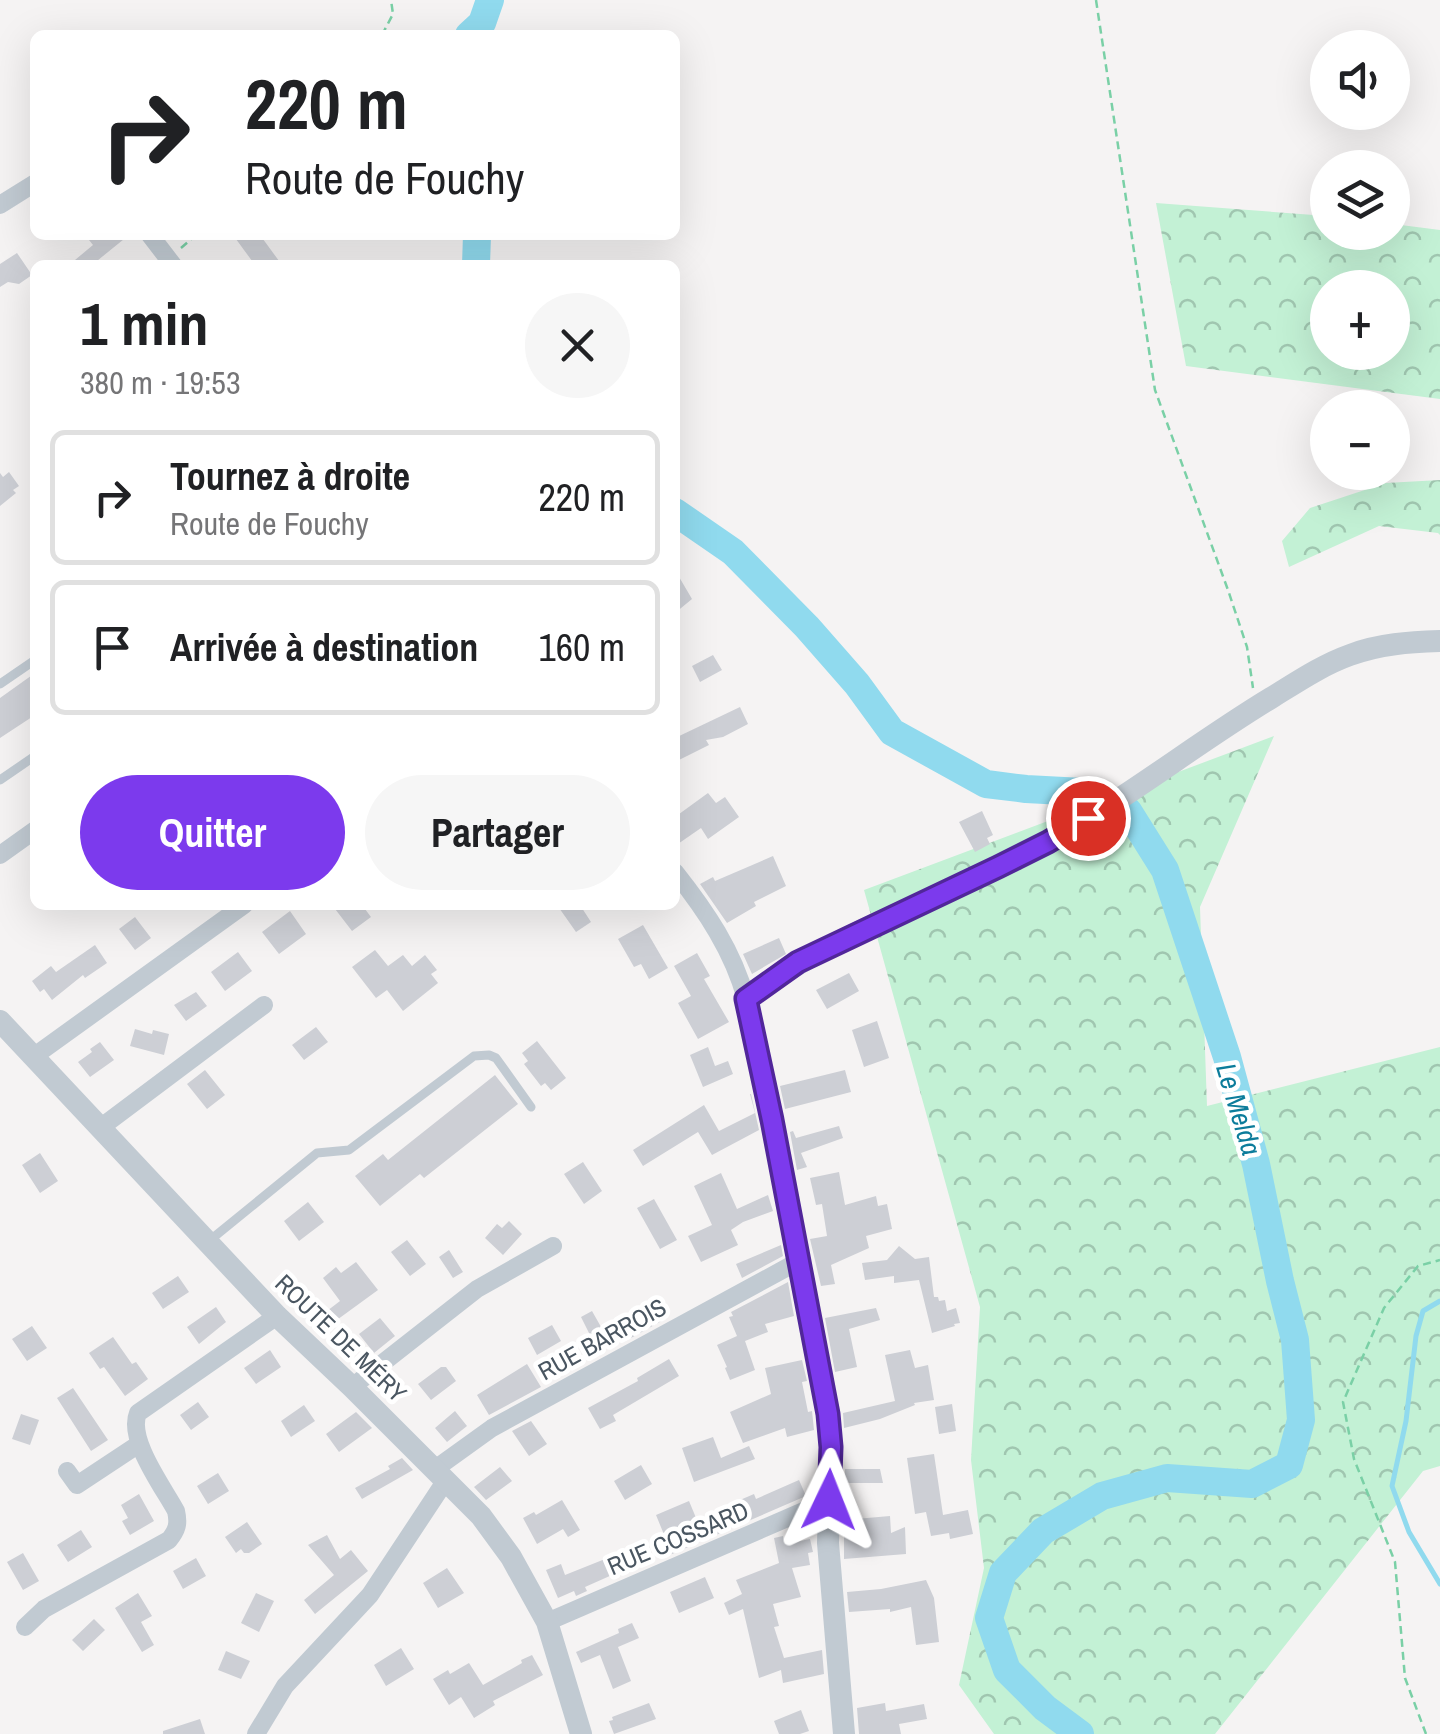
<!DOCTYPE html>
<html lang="fr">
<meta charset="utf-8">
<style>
body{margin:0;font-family:"Archivo Narrow",sans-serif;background:#f6f6f6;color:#202124;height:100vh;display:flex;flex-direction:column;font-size:38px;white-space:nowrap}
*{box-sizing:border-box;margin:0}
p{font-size:32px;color:#757577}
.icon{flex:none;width:55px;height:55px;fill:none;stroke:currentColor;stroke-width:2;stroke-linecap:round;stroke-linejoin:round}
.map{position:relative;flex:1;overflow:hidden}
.side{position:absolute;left:30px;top:260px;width:650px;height:650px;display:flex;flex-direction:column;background:#fff;border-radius:15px;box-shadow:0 10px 40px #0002}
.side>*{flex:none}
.banner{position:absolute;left:30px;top:30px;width:650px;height:210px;border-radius:15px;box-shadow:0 10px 40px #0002;background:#fff;color:#202124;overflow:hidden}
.fabs{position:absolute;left:1310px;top:30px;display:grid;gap:20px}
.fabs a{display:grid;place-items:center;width:100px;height:100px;border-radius:50%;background:#fff;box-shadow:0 10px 40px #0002;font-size:50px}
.pin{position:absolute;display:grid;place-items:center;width:85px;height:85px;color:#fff;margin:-42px;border:5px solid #fff;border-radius:50%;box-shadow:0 2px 10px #0007}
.me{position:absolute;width:110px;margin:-55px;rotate:2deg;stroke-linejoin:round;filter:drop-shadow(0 0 8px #0008)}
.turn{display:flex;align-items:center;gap:35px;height:210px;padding:0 50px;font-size:45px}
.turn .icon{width:130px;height:130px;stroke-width:2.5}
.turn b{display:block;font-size:70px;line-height:85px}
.round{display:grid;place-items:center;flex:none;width:105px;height:105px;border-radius:52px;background:#f6f6f6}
.summary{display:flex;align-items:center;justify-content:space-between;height:170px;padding:0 50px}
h1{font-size:60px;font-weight:800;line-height:75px}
.primary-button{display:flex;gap:20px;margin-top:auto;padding:20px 50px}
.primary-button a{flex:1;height:115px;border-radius:60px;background:#7c3aed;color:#fff;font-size:40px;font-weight:800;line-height:115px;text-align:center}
.primary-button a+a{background:#f6f6f6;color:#202124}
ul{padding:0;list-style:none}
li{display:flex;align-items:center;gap:30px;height:135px;margin:0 20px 15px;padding:0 30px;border:5px solid #e0e0e0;border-radius:15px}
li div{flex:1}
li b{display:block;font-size:38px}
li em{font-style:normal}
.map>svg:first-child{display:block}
</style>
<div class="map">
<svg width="1440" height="1734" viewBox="0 0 1440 1734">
<defs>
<pattern id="forest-crowns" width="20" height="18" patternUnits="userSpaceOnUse" patternTransform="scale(2.5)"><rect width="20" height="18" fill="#c3f1d5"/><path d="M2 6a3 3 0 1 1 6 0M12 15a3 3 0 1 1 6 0" fill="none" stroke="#a0c6b0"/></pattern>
</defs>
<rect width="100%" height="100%" fill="#f5f3f3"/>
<!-- forest -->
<path fill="url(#forest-crowns)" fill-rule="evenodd" d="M1156 203 1327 216 1328 232H1392L1393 224 1440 230V399L1186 366ZM1328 288H1392V352H1328Z
M1440 480V535L1438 533 1379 526 1289 567 1282 541 1310 508 1386 483Z
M1274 736 1200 907 1207 1106 1440 1047V1466L1423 1471 1215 1734H994L959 1685 984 1568 971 1460 980 1307 864 890Z"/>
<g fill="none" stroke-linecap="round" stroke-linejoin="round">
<!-- stream -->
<path stroke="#90daee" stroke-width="5" d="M1440 1301 1423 1311 1416 1336 1406 1421 1392 1486 1409 1532 1440 1584"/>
<!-- river -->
<path stroke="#90daee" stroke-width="28" d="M469 35 482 23 490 0
M476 265 477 235
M675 512 733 552 807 627 857 684 892 732 986 784 1026 789 1083 792 1128 811 1165 870 1227 1057 1256 1164 1280 1281 1295 1340 1301 1420 1289 1465 1252 1484 1167 1478 1102 1496 1043 1531 1003 1573 989 1618 1007 1670 1045 1708 1080 1734"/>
</g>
<!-- building -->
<path fill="#cdcfd5" d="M85 235H129L92 265H69L93 245Z
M233 235H260L282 265H255Z
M17 253 32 275 19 284 8 282 0 287V264Z
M9 472 19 486 13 490 16 493 0 506V473L3 477Z
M675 570 692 599 675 613Z
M713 655 722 670 700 682 692 666Z
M35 673V715L0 738V698Z
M740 707 748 724 723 737 706 740 709 745 675 762V738Z
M708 793 716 803 725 797 739 817 708 839 701 828 675 846V817Z
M982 811 993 835 987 838 990 844 975 852 959 822Z
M773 856 786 886 754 902 756 906 727 923 700 884 713 877 715 881Z
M332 905H362L371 917 352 931Z
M557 905H580L591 922 576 932Z
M290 911 306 934 279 954 262 932Z
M135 917 151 938 135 950 119 929Z
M643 925 668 968 649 979 641 964 634 967 618 939Z
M779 938 786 954 752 974 743 954Z
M95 945 107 963 85 978 83 975 52 1000 44 989 40 992 32 981 51 966 56 972Z
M375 950 388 966 403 955 412 966 425 955 437 970 431 974 438 983 403 1011 387 990 376 998 352 967Z
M238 952 252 971 225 991 211 972Z
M697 953 710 976 704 979 729 1022 698 1039 678 1003 691 996 674 966Z
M849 973 859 991 827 1009 816 990Z
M196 992 207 1006 186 1021 174 1005Z
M877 1021 889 1058 864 1067 852 1030Z
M316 1027 328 1042 304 1060 292 1045Z
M135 1029 152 1034 153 1030 169 1034 164 1055 130 1046Z
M537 1041 566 1078 551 1090 545 1083 541 1086 524 1064 528 1061 522 1053Z
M100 1042 114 1060 90 1077 78 1062 92 1052 90 1049Z
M708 1047 715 1066 728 1061 733 1074 703 1087 690 1055Z
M205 1070 225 1095 207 1109 187 1084Z
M845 1070 851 1092 785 1109 780 1086Z
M495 1075 518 1104 424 1178 420 1174 380 1206 355 1176 383 1154 388 1160Z
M750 1094H751L759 1130 712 1155 698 1132 643 1166 633 1150 704 1105 719 1131 755 1113Z
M839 1126 843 1138 801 1153 807 1167 797 1170 790 1132 793 1131 796 1138Z
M40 1153 58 1181 40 1193 22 1165Z
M583 1162 602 1191 584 1204 564 1174Z
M839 1172 845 1205 876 1196 878 1206 887 1204 892 1229 866 1236 869 1248 831 1265 835 1284 821 1286 810 1239 827 1236 822 1204 816 1205 810 1178Z
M721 1173 737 1209 768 1195 773 1211 743 1222 731 1230 738 1245 701 1262 688 1236 712 1225 694 1186Z
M654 1199 677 1240 660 1249 637 1208Z
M308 1202 324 1222 299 1241 284 1221Z
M509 1221 522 1234 503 1255 485 1238 497 1224 502 1228Z
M407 1240 426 1264 410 1276 391 1252Z
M781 1245 783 1256 742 1278 736 1264Z
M899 1246 915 1259 929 1257 934 1297H938L939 1301 945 1300 947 1311 956 1308 960 1323 954 1324 955 1326 932 1333 919 1280 894 1283V1276L865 1280 862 1263 887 1260Z
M449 1250 463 1272 453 1278 439 1257Z
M356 1262 378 1290 319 1333 310 1324 340 1301 323 1278 336 1267 341 1273Z
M178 1276 189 1292 163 1309 152 1293Z
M788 1282 794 1316 765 1324 768 1332 745 1341 755 1370 730 1380 725 1368 727 1367 717 1345 737 1336 729 1317 733 1316 731 1312Z
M216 1307 226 1322 199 1344 187 1327Z
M661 1307 667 1318 631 1338 625 1327Z
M876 1308 880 1320 849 1329 857 1367 835 1372 825 1318Z
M592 1311 609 1341 591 1352 584 1341 591 1337 581 1317Z
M380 1318 395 1336 374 1353 359 1334Z
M552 1325 561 1341 537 1355 528 1338Z
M32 1326 47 1348 27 1361 12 1339Z
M113 1337 132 1364 136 1362 148 1379 125 1396 104 1367 100 1369 89 1353Z
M270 1350 281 1367 256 1384 244 1368Z
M910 1350 915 1368 928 1365 934 1400 914 1403 915 1405 880 1419 844 1428 843 1413 895 1401 885 1355Z
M669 1359 679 1376 613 1415 616 1421 600 1429 588 1408 638 1381 637 1378Z
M802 1360 807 1381 802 1382 808 1412 812 1411 814 1430 787 1437 785 1428 743 1443 730 1412 771 1394 765 1368Z
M527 1364 541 1387 489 1415 477 1395Z
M441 1367H446L456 1381 431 1400 418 1384Z
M73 1388 108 1440 91 1451 57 1398Z
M198 1402 209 1417 191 1430 180 1415Z
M952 1404 956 1431 939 1434 935 1407Z
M304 1405 315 1421 291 1437 281 1421Z
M455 1411 467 1426 447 1442 435 1428Z
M356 1412 372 1428 339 1452 326 1434Z
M21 1414 39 1420 30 1445 12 1439Z
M531 1421 547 1444 529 1456 512 1431Z
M713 1437 721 1458 749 1446 755 1459 694 1482 682 1448Z
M934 1454 943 1515 968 1510 973 1534 950 1539 949 1533 931 1536 926 1512 915 1514 907 1458Z
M402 1458 413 1470 362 1499 355 1488 390 1469 388 1466Z
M641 1465 652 1484 625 1500 614 1481Z
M500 1467 512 1481 486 1500 474 1487Z
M845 1469H880L883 1483H845Z
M218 1473 229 1491 208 1504 197 1486Z
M799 1480 806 1496 672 1554 656 1515 689 1501 699 1525 743 1507 740 1500 754 1494 756 1499Z
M139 1494 154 1521 130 1535 122 1521 128 1518 121 1505Z
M562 1500 580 1530 568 1537 563 1529 537 1544 523 1518 534 1512 536 1515Z
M890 1516 891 1533 905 1527 906 1554 844 1559V1520Z
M247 1522 262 1544 249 1553H244L241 1549 236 1553 225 1537Z
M81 1530 92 1547 68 1562 57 1545Z
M327 1535 340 1559 351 1550 368 1571 315 1614 304 1600 334 1575 308 1545Z
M783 1536 785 1544 810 1539 813 1552 808 1553 810 1565 792 1568 801 1597 773 1604 779 1626 774 1627 784 1658 822 1650 824 1674 783 1683 781 1670 759 1678 743 1609 729 1615 724 1603 742 1594 736 1580 779 1563 774 1538Z
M23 1553 39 1581 23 1590 7 1562Z
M196 1558 206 1576 183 1589 173 1571Z
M605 1559 612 1575 585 1587 587 1591 576 1596 574 1591 558 1598 546 1570 561 1564 565 1575Z
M447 1568 464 1593 438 1608 423 1583Z
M705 1577 714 1598 679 1613 670 1592Z
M926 1580 934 1598 939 1642 916 1645 911 1607 890 1612V1609L849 1612 847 1592 881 1589Z
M138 1593 152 1616 141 1622 154 1645 142 1652 115 1608Z
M256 1593 274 1601 259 1632 241 1623Z
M94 1619 105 1630 83 1651 72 1640Z
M632 1623 639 1638 618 1647 631 1681 613 1689 600 1655 581 1663 576 1652 619 1633 618 1629Z
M401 1648 414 1669 386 1686 374 1665Z
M226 1651 250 1661 241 1679 218 1670Z
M532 1655 543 1675 493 1701 495 1705 474 1718 461 1697 449 1705 433 1679 448 1670 450 1674 469 1663 483 1685 522 1663 521 1660Z
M649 1703 656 1719 614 1734 609 1721 613 1720 612 1717Z
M885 1703 886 1711 924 1704 927 1719 899 1724 901 1734H859L857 1708Z
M801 1710 809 1731 800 1734H779L774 1721Z
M200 1719 205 1734H163V1731Z"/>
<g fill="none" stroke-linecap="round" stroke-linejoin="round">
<!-- path -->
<path stroke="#7ad0a6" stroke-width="2.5" stroke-dasharray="8 5" stroke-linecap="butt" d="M1096 0 1155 390 1228 590 1247 647 1253 688
M382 35 393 14 391 0
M181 248 196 235
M1426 1734 1405 1678 1395 1562 1354 1459 1343 1402 1384 1308 1418 1266 1440 1260"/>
<!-- service -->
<path stroke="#c1cad2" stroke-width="9" d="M0 684 35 660
M0 780 35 756
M209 1241 317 1153 349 1150 474 1056 489 1055 496 1058 531 1107"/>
<!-- minor -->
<path stroke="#c1cad2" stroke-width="18" d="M0 205 35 183
M150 235 173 265
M0 855 35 830
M675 872C706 911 733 951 746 999
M33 1057 244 905
M100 1128 264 1005
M352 1387 477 1289 553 1246
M435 1469 492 1428 799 1261
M67 1471 77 1485 139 1444
M547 1622 829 1500
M25 1627 44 1609 169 1540C177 1530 179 1524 176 1511 163 1487 127 1439 138 1413L277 1316
M256 1734 285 1686 370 1595 446 1480"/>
<!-- tertiary -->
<path stroke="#c1cad2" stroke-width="22" d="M0 1021 277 1316 352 1387 481 1516 511 1557 547 1622 581 1734
M844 1734 828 1543 831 1447 828 1414 772 1120 746 999C836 930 949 897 1048 842 1125 800 1195 744 1271 698 1297 682 1322 665 1350 655 1379 644 1410 642 1440 641"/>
</g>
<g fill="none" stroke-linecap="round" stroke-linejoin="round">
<!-- route casing -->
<g stroke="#51269a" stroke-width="25">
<path id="route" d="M829 1500 831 1447 828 1414 772 1120 746 999 798 962 998 867 1048 842 1088 818"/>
</g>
<!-- route -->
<use href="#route" stroke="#7c3aed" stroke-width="18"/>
</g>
<g text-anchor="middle" stroke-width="9" stroke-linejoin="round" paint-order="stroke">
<!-- street labels -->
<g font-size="25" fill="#4a5661" stroke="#fff">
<text transform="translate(341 1338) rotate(44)" y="9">ROUTE DE MÉRY</text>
<text transform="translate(602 1339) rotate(-29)" y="9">RUE BARROIS</text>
<text transform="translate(678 1538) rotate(-23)" y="9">RUE COSSARD</text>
</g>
<!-- water labels -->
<g font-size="28" font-style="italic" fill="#0c7c9b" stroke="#fff">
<text transform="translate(1239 1109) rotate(73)" y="10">Le Melda</text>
</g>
</g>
</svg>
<div class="fabs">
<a><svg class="icon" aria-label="sound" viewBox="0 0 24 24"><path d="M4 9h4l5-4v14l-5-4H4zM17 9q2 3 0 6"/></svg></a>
<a><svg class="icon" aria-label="layers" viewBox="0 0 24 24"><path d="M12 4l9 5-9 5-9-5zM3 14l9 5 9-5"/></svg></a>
<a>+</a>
<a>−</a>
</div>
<div class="pin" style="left:1088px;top:818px;background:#d93025"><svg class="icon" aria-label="arrive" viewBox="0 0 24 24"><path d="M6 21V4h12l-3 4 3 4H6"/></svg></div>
<svg class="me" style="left:829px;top:1500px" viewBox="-20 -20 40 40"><path d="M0-17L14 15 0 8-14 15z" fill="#7c3aed" stroke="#fff" stroke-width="4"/></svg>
<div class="banner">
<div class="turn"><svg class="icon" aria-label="right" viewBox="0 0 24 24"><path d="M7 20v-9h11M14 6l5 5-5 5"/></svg><div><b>220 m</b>Route de Fouchy</div></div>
</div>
<section class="side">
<div class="summary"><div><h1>1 min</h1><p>380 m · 19:53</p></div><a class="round"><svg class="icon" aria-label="close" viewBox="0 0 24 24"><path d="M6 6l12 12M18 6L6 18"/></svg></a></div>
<ul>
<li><svg class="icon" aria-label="right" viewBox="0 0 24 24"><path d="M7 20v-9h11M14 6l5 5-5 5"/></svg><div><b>Tournez à droite</b><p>Route de Fouchy</p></div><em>220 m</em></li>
<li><svg class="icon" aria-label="arrive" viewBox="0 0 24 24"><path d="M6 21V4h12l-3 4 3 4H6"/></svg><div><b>Arrivée à destination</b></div><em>160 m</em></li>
</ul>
<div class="primary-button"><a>Quitter</a><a>Partager</a></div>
</section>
</div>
